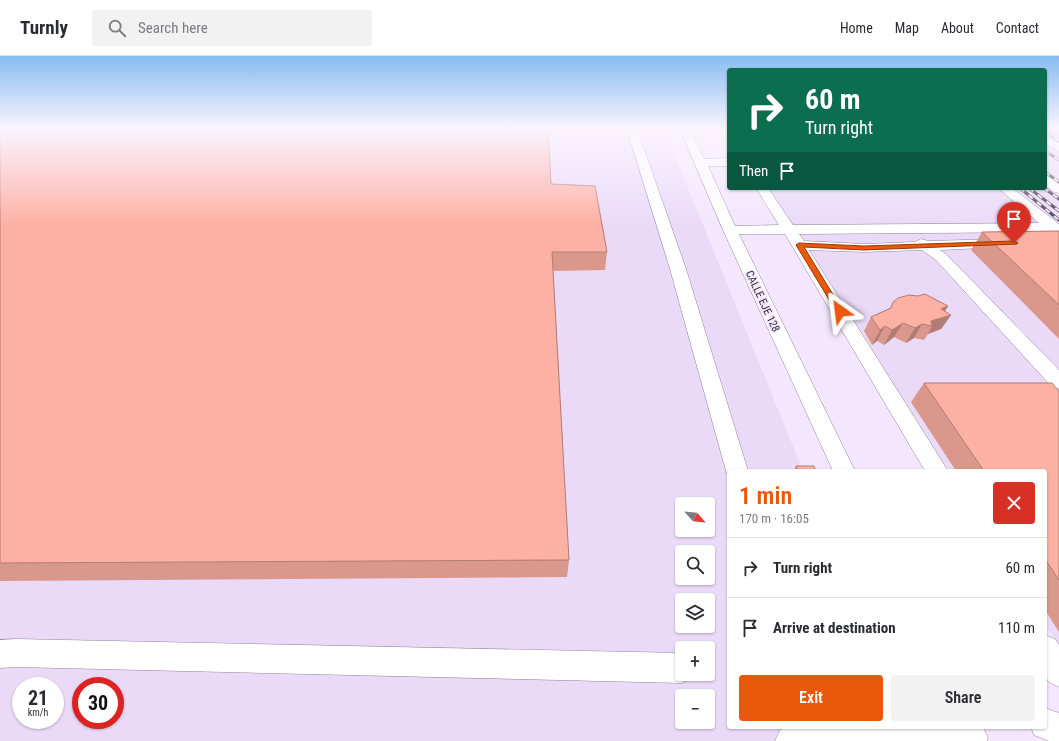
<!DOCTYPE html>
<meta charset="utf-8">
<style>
body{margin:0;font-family:"Roboto Condensed",sans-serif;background:#f2f2f3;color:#2b2b33;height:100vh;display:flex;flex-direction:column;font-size:15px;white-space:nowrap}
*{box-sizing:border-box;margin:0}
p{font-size:13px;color:#7c7c81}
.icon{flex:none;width:22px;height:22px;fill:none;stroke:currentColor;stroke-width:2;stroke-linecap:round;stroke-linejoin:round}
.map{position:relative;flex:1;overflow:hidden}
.details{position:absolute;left:727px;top:413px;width:320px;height:260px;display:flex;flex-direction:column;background:#fff;border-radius:4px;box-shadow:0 1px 3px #0004}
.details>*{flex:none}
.hud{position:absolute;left:727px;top:12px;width:320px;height:122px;border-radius:4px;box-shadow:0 1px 3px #0004;background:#0b6e4f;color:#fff;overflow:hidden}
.needle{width:26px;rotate:117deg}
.buttons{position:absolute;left:675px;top:441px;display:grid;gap:8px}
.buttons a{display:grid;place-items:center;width:40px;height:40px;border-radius:4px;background:#fff;box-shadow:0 1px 3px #0004;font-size:20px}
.speed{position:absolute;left:12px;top:621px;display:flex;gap:8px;font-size:20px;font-weight:700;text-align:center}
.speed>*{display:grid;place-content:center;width:52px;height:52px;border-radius:50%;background:#fff;box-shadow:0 1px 3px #0004;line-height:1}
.speed small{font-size:10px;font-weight:400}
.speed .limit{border:6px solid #d22;background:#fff;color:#111}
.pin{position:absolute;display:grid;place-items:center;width:34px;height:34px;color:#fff;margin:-41px -17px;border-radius:50% 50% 50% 0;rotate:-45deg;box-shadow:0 0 4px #0007}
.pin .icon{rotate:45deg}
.me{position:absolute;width:44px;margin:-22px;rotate:329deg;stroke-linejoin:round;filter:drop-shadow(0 0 3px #0008)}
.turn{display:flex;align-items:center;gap:14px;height:84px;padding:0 12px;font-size:18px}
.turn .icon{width:52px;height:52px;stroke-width:2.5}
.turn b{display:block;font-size:28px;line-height:34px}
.then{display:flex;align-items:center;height:38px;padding:0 12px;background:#0003;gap:8px;font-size:15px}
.round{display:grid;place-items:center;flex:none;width:42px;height:42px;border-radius:4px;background:#f2f2f3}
.summary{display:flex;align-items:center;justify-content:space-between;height:68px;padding:0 12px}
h1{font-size:24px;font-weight:600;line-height:30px;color:#ea580c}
.primary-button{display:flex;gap:8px;margin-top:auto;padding:8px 12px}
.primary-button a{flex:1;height:46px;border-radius:4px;background:#ea580c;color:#fff;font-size:16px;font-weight:600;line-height:46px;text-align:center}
.primary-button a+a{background:#f2f2f3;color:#2b2b33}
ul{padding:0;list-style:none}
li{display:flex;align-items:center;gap:12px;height:60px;padding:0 12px;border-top:1px solid #e1e1e2}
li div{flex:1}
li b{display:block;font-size:15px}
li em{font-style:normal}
header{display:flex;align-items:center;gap:24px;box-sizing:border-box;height:56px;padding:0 20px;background:#fff;border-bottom:1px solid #e1e1e2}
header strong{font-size:19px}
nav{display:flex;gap:22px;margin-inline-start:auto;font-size:14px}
.search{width:280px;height:36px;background:#f2f2f3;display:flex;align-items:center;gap:10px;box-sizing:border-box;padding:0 14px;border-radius:4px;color:#7c7c81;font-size:15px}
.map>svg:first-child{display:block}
</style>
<header>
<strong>Turnly</strong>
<div class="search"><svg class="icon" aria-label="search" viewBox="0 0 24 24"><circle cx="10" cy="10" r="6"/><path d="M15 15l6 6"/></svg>Search here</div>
<nav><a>Home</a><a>Map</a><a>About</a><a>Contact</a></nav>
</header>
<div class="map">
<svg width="1059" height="685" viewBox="0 0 1059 685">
<rect width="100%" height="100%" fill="#f3e6fe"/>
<!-- built -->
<path fill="#eadaf8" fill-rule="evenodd" d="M0 73H664L803 415H729V671H907L912 685H0ZM682 448H708V474H682ZM682 496H708V522H682ZM682 544H708V570H682ZM682 592H708V618H682ZM21 630H55V664H21ZM81 630H115V664H81ZM682 640H708V666H682Z
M1045 73H1059V590L1045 568V415H948L768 132H1045Z"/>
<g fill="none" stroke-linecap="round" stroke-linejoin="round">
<!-- minor casing -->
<g stroke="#90849a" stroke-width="1">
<path id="minor" d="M627 73H637L686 213 748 415H729V421L726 415 670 213Z
M680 73H690L704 103 729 102V110H708L735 170 779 169 756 132H768L793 169 1039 167 998 132H1012L1059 168V176L799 178 804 185 864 188 915 186 921 183 928 185 1003 183 1008 184 1010 187 1008 190 1003 191 940 194 946 198 1059 314V333L1052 331 936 204 922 194 864 196 809 194 948 415H925L785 178H739L855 415H833L723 174Z
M719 73H729V83L725 82Z
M1045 80 1059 87V95L1045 88Z
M1045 119 1049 120 1059 127V137L1054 136 1045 129Z
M1045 579 1055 583 1059 589V631L1049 626 1045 620Z
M16 583 682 597V618H694L692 622 682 627 16 611 0 612V584Z
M1045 652 1059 657V685H1049L1034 679 1031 671H1045Z
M787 671H983L988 682 987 685H775L780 674Z"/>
</g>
<!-- minor -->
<use href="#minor" fill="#fff" fill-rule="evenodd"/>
<!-- rail casing -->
<g stroke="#46404b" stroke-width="3">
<path id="rail" d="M1045 76 1059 85
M1045 95 1059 104
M1045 116 1059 126
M1020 132 1059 164
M1029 132 1059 155
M1044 132 1059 143"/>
</g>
<!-- rail -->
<use href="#rail" stroke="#f3e6fe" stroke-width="2" stroke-dasharray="5.5" stroke-linecap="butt"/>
</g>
<!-- wall -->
<path fill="#da988d" d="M0 73 551 128 607 196 605 214 553 215 569 504 567 521 0 525Z
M1045 73H1059V83L1045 74Z
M1059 175V283L971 194 982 176Z
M893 246 948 250 945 255 951 259 941 273 928 278 924 284 914 282 906 287 894 281 884 289 877 285 872 289 864 275 871 261 890 252Z
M924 327 1059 335V576L1045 554V415H956L911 346Z
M796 410 816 415H794Z"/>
<!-- shaded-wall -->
<path fill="#b17c73" d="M948 250 941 262 951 259 941 273 928 278 932 270 931 265 941 253Z
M903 267 894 281 884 289 892 274Z
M922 268 914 282 906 287 915 272Z
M885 270 877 285 872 289 880 274Z"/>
<!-- building -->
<path fill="#fdb1a4" stroke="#b17c73" d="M0 73H548L551 128 595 130 607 196H552L569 504 0 507Z
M1059 175V249L982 176Z
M925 238 948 250 941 253 951 259 931 265 932 270 922 268 915 272 903 267 892 274 885 270 880 274 871 261 891 252 893 246 898 242 909 239 918 240Z
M924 327H1052L1059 335V524L1045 503V415H984Z
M796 410H814L816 415H798Z"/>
<!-- sky -->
<linearGradient id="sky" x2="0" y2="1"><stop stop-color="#87bcf1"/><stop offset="0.43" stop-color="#faf4ff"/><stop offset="1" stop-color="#faf4ff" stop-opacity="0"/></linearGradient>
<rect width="1059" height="169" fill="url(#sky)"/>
<!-- route -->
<path fill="#ea580c" stroke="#983908" d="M1014 185 1018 187 1017 188 864 194 804 191 843 255 840 258 836 255 796 189 799 187 864 190Z"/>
<g text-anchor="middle" stroke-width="3" stroke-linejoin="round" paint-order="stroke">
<!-- street labels -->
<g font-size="11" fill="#312c35" stroke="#f3e6fe">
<text transform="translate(763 245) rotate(65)" y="4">CALLE EJE 128</text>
</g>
</g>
</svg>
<div class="buttons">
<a><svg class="needle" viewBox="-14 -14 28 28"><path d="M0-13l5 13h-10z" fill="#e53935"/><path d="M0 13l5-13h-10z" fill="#7c7c81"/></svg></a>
<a><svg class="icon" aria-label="search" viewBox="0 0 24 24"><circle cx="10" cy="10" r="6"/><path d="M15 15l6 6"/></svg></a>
<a><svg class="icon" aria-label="layers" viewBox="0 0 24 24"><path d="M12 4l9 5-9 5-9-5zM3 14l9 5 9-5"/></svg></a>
<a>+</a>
<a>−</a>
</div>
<div class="speed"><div>21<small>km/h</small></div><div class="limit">30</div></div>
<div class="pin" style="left:1014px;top:187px;background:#d93025"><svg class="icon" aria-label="arrive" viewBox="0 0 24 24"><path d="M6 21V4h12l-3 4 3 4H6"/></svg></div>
<svg class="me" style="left:840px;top:255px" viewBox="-20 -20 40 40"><path d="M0-17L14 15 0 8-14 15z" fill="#ea580c" stroke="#fff" stroke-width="4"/></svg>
<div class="hud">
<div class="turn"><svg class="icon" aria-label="right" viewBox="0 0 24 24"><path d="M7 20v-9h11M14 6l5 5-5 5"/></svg><div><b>60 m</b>Turn right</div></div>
<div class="then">Then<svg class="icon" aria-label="arrive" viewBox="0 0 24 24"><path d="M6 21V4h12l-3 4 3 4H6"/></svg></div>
</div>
<section class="details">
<div class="summary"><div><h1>1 min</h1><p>170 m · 16:05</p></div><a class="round" style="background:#d93025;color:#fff"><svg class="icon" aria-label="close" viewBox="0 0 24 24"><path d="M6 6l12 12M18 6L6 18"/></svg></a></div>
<ul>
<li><svg class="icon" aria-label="right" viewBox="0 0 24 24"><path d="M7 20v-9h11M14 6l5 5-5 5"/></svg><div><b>Turn right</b></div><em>60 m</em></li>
<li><svg class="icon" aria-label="arrive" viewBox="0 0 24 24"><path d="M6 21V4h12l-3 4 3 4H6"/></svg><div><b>Arrive at destination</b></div><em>110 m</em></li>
</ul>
<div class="primary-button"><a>Exit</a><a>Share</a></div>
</section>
</div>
